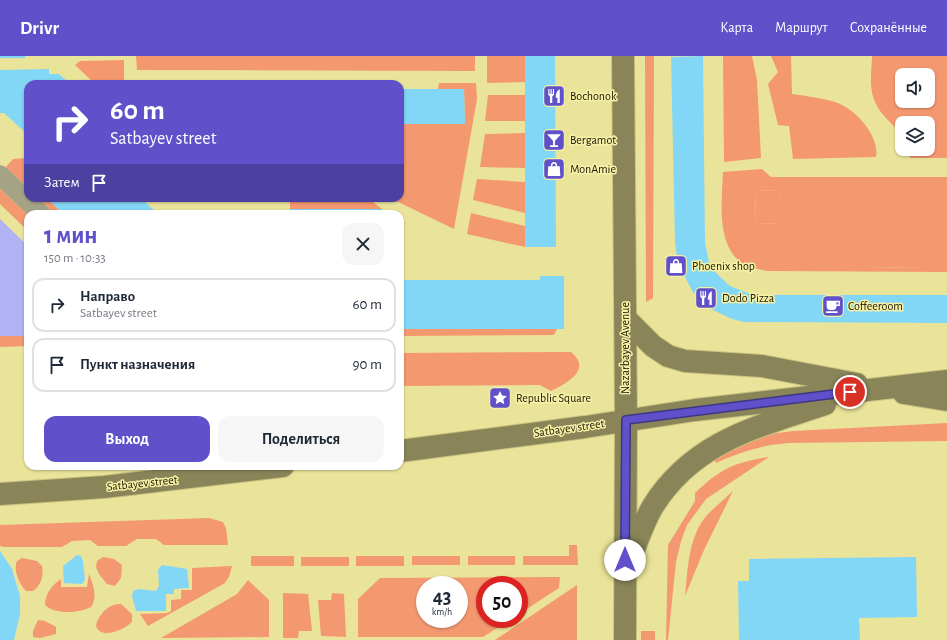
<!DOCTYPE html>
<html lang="ru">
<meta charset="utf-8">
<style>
body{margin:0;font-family:"Alegreya Sans",sans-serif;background:#f6f6f7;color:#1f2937;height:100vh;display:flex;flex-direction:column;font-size:15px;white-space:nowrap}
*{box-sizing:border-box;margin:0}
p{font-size:13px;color:#747a83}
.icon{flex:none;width:22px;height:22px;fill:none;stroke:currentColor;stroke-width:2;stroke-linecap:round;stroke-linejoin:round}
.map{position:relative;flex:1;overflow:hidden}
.sheet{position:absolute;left:24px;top:154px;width:380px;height:260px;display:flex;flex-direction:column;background:#fff;border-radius:12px;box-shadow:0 1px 3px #0004}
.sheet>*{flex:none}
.guide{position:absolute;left:24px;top:24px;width:380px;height:122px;border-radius:12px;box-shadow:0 1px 3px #0004;background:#6051ca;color:#fff;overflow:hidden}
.tools{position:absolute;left:895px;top:12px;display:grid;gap:8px}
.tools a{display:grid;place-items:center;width:40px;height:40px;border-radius:8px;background:#fff;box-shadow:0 1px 3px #0004;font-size:20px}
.speed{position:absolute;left:416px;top:520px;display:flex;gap:8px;font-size:20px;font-weight:700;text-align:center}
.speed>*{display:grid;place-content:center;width:52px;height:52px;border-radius:50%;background:#fff;box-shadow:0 1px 3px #0004;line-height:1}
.speed small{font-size:10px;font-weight:400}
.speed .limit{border:6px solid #d22;background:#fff;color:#111}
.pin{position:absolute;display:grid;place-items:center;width:34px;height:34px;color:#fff;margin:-17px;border:2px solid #fff;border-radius:50%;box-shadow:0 1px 4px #0007}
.me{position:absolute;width:44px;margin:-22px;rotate:0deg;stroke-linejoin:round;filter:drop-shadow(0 0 3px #0008)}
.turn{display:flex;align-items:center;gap:14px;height:84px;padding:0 20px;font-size:18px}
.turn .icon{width:52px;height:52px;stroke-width:2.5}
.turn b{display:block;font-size:28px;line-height:34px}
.then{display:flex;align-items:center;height:38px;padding:0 20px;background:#0003;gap:8px;font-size:15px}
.round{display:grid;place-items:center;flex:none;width:42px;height:42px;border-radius:12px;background:#f6f6f7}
.head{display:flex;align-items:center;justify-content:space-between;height:68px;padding:0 20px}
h1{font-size:24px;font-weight:700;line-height:30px;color:#6051ca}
.button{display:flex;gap:8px;margin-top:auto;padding:8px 20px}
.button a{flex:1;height:46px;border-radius:12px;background:#6051ca;color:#fff;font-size:16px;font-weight:700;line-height:46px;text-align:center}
.button a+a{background:#f6f6f7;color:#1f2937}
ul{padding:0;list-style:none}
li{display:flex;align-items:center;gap:12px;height:54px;margin:0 8px 6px;padding:0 12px;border:2px solid #e0e1e3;border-radius:12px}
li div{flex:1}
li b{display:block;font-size:15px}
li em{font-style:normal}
header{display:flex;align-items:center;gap:24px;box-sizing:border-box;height:56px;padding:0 20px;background:#6051ca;color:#fff}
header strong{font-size:19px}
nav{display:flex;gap:22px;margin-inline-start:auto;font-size:14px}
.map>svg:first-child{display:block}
</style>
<header>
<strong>Drivr</strong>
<nav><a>Карта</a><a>Маршрут</a><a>Сохранённые</a></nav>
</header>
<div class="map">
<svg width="947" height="584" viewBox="0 0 947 584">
<rect width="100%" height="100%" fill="#eae39a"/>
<!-- green -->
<path fill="#f39871" d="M645 0H654L653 242 646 246Z
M28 102V137L4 113 13 103Z
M779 134 781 167 756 168 755 135Z
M34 142H47L63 158H50Z
M846 158H873V176H846Z
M868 187H923V212L868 211Z
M0 280H28V290L0 291Z
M947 367V385L788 387C762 389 740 396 716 407L711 399 763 379 793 375Z
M769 401 706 443 687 469 681 485 676 506 668 584H666L668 489 695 445V437C720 413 735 406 769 401Z
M209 462 223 466 226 472 228 489H164L156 483H137L126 490H98L90 484 72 485 62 491H4L0 490V469Z
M569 489H577L578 509H523V500H569Z
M251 500H294V510H251Z
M356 500H404V510H356Z
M412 500H460V509H412Z
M468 500H515V509H468Z
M103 501 114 503 122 509 121 522 115 530 107 528 99 518 96 511 97 505Z
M301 501H349V510H301Z
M22 502 37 505 42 510C44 519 41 530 33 535H26C19 528 13 514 17 505Z
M232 510 229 521 225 527 148 570 140 558 167 557 171 555V544L181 543V534H192V512Z
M89 518C93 528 98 541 91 551 79 557 56 559 45 549 45 538 52 529 61 523V531H87Z
M248 524 269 544V581L161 582 237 538Z
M283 537 308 538 312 575H299L298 582H283Z
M332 537 344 538 346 581 321 580 318 544H331Z
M121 548 132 558V566C124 574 101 584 96 570 98 559 109 547 121 548Z
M38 564 45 565 56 571V578L40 582 33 581V575Z
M641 575H655V584H641Z"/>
<!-- forest -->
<path fill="#f49870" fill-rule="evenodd" d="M136 0H475V15L137 14Z
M487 0H525V26L487 27Z
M723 0H752L757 24 761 102 724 106Z
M771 0H791L792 38C806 40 821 42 835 46 855 52 880 80 876 101L793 103 789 70 778 69 768 28 778 16Z
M872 0H947V102H910L909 93H928V67H902V79C897 72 890 67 885 61 867 40 871 26 872 0ZM902 19H928V45H902Z
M124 4V28H95L75 9 80 5Z
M179 25V28H137V26Z
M439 27H476L477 43 454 173 390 142H400V68H465L464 33H438Z
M488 39H525V65H485Z
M525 77V112L480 111 485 78Z
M762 113 771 121H947V216L766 215C760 213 750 212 745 209 715 192 722 145 723 116ZM779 134 780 167 756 168 755 135ZM846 158H873V176H846ZM868 187H923V212L868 211Z
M477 123 525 126V157L473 144Z
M0 129 28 158V175L0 148Z
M290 142H368L382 153H290Z
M471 157 525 170V191L467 178Z
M400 269H559L554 279 400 280Z
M571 296C593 314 565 328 551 335L540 329 400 330V297Z
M733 435 704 494 685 540C688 512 688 480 708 458 716 450 725 443 733 435Z
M560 521 559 532 519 558V529H485V563H511L483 581H358V543L380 522ZM425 529H459V563H425Z
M577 529V584H495Z"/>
<!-- water -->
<path fill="#b2b3f4" d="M0 163 28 190V280H0Z"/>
<!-- building -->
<path fill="#83d7f6" d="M0 0H25V2H0Z
M525 0H555L556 191H525Z
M703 0 705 187 709 206 717 218 730 230 753 239H947V267L744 266 732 263 713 254 693 236 678 208 675 187 671 1Z
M49 13V18H59L70 28H28V79L4 57H0V14Z
M400 33H464L465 68H400Z
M47 142H147L144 145 158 158H63Z
M290 153H382V158H290Z
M540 220H564V273H400V224H540Z
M0 495 12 513 20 540V558L14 584H0Z
M77 499 81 500 83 505 85 524 82 528 64 527 63 510Z
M916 501 917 561 859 562 860 584H739L738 525H749V503Z
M162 509 187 513 189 532 174 533V538H166V555H136L132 540 133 535 139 533 156 535 159 530 158 514Z"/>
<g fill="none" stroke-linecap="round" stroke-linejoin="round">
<!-- street casing -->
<g stroke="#c9c281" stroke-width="20">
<path id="street" d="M0 119 41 158"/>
</g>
<!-- secondary casing -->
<g stroke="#c9c281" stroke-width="24">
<path id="secondary" d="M623 0 626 364 625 584
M625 262 653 290 668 300 685 305 762 310 857 328
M904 337 947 344
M400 395 585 371 695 354 947 325
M0 438 104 431 283 410
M630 504C637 486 643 467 653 450 694 385 757 371 825 348"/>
</g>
<!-- street -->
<use href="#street" stroke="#a5a385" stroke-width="19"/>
<!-- secondary -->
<use href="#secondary" stroke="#898559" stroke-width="22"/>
</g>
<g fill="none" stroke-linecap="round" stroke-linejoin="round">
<!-- route casing -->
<g stroke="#3e3583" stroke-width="10">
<path id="route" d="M625 504 626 364 850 336"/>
</g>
<!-- route -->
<use href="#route" stroke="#6051ca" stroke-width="7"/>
</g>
<!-- icons -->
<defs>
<g id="restaurant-square" transform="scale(1.15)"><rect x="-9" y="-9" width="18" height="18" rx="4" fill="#6051ca" stroke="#f7f1a7"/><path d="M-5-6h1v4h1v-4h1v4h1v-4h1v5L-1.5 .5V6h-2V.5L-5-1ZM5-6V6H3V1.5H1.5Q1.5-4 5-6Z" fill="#fff"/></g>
<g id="bar-square" transform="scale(1.15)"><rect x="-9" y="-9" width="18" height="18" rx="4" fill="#6051ca" stroke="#f7f1a7"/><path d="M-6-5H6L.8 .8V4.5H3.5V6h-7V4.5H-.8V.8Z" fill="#fff"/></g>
<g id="shop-square" transform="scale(1.15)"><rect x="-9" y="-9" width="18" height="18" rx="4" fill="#6051ca" stroke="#f7f1a7"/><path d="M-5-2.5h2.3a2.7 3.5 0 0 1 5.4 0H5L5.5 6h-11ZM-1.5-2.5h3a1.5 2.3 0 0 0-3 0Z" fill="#fff"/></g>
<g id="cafe-square" transform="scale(1.15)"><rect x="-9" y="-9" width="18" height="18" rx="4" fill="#6051ca" stroke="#f7f1a7"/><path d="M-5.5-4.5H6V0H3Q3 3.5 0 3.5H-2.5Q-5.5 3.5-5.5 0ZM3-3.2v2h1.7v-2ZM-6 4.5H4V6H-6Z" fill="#fff"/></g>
<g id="sight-square" transform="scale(1.15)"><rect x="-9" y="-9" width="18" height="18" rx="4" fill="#6051ca" stroke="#f7f1a7"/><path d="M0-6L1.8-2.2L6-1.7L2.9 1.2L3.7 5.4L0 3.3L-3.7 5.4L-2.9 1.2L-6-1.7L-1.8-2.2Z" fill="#fff"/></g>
</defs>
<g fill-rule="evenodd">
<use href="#restaurant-square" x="554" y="40"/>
<use href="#bar-square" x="554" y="84"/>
<use href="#shop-square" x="554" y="113"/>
<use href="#shop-square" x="676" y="210"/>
<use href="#restaurant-square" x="706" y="242"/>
<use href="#cafe-square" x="833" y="250"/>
<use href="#sight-square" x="500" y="342"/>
</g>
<g text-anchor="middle" stroke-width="3" stroke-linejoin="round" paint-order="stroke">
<!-- poi labels -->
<g font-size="12" fill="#1a1700" stroke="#f7f1a7" text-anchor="start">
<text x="570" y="44">Bochonok</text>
<text x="570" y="88">Bergamot</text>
<text x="570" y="117">MonAmie</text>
<text x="692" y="214">Phoenix shop</text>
<text x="722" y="246">Dodo Pizza</text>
<text x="848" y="254">Coffeeroom</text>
<text x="516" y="346">Republic Square</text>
</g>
<!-- street labels -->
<g font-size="12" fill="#1a1700" stroke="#f7f1a7">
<text transform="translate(625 292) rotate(-90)" y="4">Nazarbayev Avenue</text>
<text transform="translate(569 372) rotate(-8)" y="4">Satbayev street</text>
<text transform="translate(142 427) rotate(-6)" y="4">Satbayev street</text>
</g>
</g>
</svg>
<div class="tools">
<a><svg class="icon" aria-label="sound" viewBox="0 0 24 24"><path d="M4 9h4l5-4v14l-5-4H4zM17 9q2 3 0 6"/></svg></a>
<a><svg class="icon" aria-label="layers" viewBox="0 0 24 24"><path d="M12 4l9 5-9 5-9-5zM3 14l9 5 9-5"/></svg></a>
</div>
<div class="speed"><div>43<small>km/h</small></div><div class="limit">50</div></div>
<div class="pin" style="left:850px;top:336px;background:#d93025"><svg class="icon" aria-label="arrive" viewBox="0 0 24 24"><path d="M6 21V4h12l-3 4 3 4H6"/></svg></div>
<svg class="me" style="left:625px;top:504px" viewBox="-20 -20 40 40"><circle r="19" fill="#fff"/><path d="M0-13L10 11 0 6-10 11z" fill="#6051ca"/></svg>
<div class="guide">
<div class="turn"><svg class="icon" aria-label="right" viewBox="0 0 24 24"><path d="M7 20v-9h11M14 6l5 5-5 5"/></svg><div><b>60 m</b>Satbayev street</div></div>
<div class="then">Затем<svg class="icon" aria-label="arrive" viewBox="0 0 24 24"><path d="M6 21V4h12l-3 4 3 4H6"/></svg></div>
</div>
<section class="sheet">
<div class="head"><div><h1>1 мин</h1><p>150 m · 10:33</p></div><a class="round"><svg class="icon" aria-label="close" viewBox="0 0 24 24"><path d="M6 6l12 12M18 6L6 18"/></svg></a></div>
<ul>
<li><svg class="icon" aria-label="right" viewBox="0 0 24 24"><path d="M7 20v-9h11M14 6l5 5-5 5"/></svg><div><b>Направо</b><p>Satbayev street</p></div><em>60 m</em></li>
<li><svg class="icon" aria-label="arrive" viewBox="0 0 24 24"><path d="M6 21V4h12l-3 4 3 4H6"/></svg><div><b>Пункт назначения</b></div><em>90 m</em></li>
</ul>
<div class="button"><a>Выход</a><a>Поделиться</a></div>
</section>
</div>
